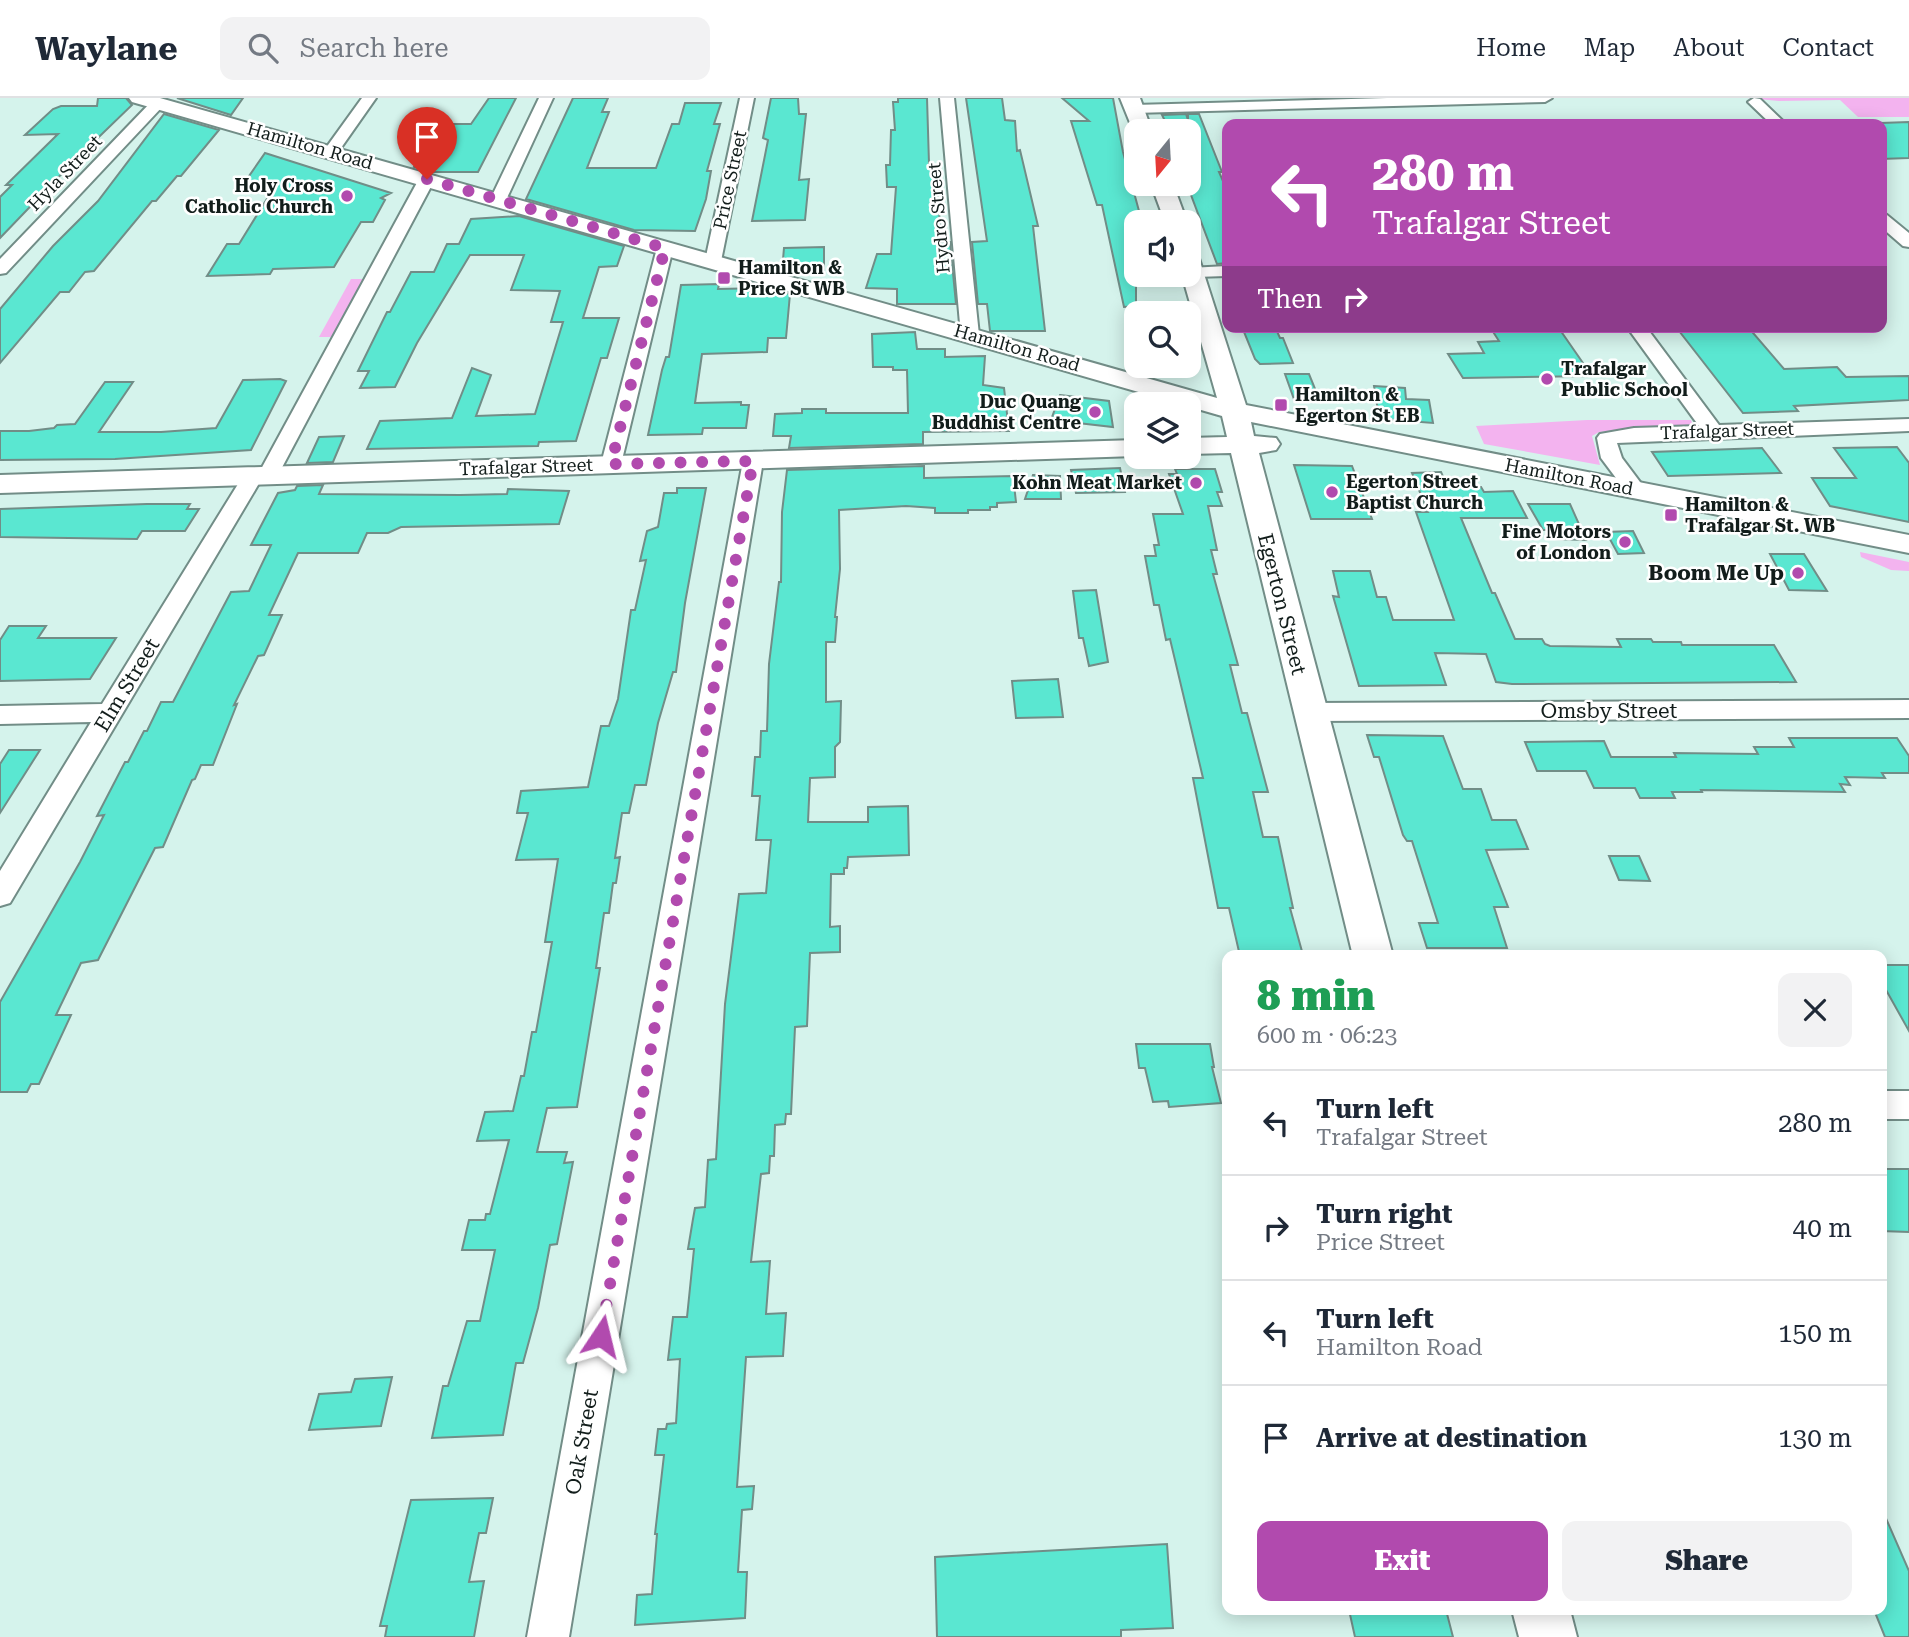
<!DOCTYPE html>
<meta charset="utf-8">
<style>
body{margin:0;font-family:"Roboto Serif",serif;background:#f2f2f3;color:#1f2937;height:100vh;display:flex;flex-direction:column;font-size:26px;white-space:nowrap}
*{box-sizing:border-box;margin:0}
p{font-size:23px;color:#747a83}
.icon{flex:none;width:38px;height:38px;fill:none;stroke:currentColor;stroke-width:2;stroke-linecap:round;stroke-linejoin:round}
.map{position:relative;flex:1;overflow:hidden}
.details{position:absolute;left:1222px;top:852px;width:665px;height:665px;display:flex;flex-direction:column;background:#fff;border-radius:14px;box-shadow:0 4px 18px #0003}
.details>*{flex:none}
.top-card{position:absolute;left:1222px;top:21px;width:665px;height:214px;border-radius:14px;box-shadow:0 4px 18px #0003;background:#b14aae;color:#fff;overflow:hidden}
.needle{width:46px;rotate:198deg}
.fabs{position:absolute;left:1124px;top:21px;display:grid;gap:14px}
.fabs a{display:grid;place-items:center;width:77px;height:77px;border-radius:14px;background:#fff;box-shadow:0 4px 18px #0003;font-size:35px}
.pin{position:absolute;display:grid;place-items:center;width:60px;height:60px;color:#fff;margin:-72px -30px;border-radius:50% 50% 50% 0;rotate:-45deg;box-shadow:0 0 7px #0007}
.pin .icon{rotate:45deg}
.me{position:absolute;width:77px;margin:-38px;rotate:10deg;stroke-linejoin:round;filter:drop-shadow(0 0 5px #0008)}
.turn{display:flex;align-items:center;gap:24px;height:147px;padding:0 35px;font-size:32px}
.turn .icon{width:91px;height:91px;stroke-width:2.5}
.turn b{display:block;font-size:49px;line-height:60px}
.then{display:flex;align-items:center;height:66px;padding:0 35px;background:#0003;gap:14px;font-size:26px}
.round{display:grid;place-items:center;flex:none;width:74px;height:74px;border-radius:14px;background:#f2f2f3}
.head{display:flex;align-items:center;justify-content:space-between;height:119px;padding:0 35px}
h1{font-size:42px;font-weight:800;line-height:52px;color:#1e9e55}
.cta{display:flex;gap:14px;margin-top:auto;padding:14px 35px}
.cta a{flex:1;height:80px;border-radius:14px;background:#b14aae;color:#fff;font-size:28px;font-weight:800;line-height:80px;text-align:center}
.cta a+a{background:#f2f2f3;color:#1f2937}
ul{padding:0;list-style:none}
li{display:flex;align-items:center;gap:21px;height:105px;padding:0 35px;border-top:2px solid #e0e1e3}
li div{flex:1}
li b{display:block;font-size:26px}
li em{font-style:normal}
header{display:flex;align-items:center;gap:42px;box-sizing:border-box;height:98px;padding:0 35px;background:#fff;border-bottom:2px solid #e0e1e3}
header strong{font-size:33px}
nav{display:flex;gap:38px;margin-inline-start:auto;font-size:24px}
.search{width:490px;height:63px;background:#f2f2f3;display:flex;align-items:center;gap:18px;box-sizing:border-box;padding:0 24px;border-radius:14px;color:#747a83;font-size:26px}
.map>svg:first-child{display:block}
</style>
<header>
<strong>Waylane</strong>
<div class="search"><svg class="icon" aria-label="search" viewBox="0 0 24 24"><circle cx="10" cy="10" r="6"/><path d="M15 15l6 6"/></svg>Search here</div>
<nav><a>Home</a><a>Map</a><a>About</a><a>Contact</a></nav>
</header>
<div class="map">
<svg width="1909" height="1539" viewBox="0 0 1909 1539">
<rect width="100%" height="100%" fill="#d5f3ec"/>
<!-- green -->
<path fill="#f3b3ef" d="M1747 0H1909V19H1858L1840 2 1779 3Z
M351 181H363L333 239H319Z
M1587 322H1691L1693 327 1599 334 1592 338 1600 367 1484 346 1476 328Z
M1860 454 1909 464V473L1891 472 1861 459Z"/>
<!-- building -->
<path fill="#5ae7d1" stroke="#718d87" stroke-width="2" d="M98 0H126L132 7 73 64 0 140V99L12 87H6L58 36 25 37 53 11 61 8H97Z
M177 0H243L231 17Z
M489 0H516L478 74H432L414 69 439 26H471Z
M573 0H608L602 14H609L587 70H656L672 26H679L685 5H721L714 26H720L707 73H711L706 101 695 133 634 132 526 101Z
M771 0H798L799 16H806L799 82 809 81 805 122 752 123 768 42 763 40Z
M898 0H927L929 65H932L934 96H937L939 110 941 144H950L956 206H897V191L866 190 877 156H891L896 89H887L886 67H890L891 32H895L893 4H898Z
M966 0H1002L1005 22 1015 23 1017 53 1020 52 1038 128H1033L1045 233H990L987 206H978L972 144 987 143Z
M1062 0H1113L1123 54 1142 124H1136V208L1124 209 1102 107H1097L1071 23H1089Z
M164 16 219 32 181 78H177L156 103H152L94 173 85 174 69 194H60L0 265V211L53 148 98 103Z
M1186 16 1188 22V16H1199L1222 74H1219L1227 92V165L1217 166 1188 89V33H1170L1162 17Z
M1909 24V60L1881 61V25Z
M265 55 391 95 381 100 385 102 373 124H361L334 169 273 171 270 176 207 178 227 146H239L273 91H240Z
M519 118 624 148 617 168 599 169 583 220H619L607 260H601L576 343 539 344 538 348 367 351 380 323 452 320 472 270 491 277 476 318 535 316 563 224H551L560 193 511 192 524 157H470L417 245 395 289 360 290 369 273H358L387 214H390L411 174H434L447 146H459L471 121Z
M824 149V172L782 173 784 150Z
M719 186 718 191 769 190 790 196 786 240H768L767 254 702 256 695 305 741 304V307H749L746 330H703L702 336 648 337 662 272 666 259H669L681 187Z
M1242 229H1275L1280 240H1283L1293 265 1260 266 1255 261Z
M1490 229H1558L1592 278 1463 280 1448 256 1484 255 1478 244 1499 243Z
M1676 229H1748L1784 271 1837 269 1846 279 1909 278V302L1794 308 1798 313 1743 315Z
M915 234 917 251H945V259L985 258 983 287 1004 290 1009 333 923 334V346L789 350 791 338H773L775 316 802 315V311H826V315H908L907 272H893V269H873L872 236Z
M1285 276H1309L1320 303 1295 304Z
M280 281 286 283 251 352 115 361 0 362V333H29L54 330 57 327 75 326 105 284H133L99 334H161L216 330 243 282Z
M1374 288 1405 290 1406 301 1429 302 1433 325 1382 321 1379 319Z
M1060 297 1109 303 1113 329 1051 322Z
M344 338 333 364 307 365 319 339Z
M1897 349 1909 365V424L1830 408 1812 380H1856L1834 350Z
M1762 350 1781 375 1668 378 1652 354Z
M1294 367 1352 368 1372 421H1311Z
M924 368V380L1013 378 1016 404 997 405V409H990V412H968V415H935V410L906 408 839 412 840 471 835 519H837L835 544H826V604L841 603 840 644 835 649V679L810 680 808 724H868V709L908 708 909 757 848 759 847 770H844V776H831L830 829 840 828V854L810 855 807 928 795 929 791 1016H786L785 1026 775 1027 774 1058H770L769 1075 761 1076 751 1164 770 1163 766 1216 786 1215 783 1258 746 1259 737 1389 754 1388 752 1411 742 1412 738 1474H747L745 1520 635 1527 637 1497 652 1496 657 1436H655L664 1357H655L658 1331H666L667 1326 676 1325 680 1261 668 1262 673 1219H687L694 1151H688L693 1121 695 1110 705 1109 708 1062 716 1061 725 906 739 796 766 795 771 742H756L760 698H752L755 659H760L761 633H767L769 566 779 484H781L782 414 787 372Z
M1120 370 1125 394 1076 395 1071 372Z
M1175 371H1215L1222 394H1217L1222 408H1208L1217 452H1211L1217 476H1213L1238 567H1230L1242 615H1247L1268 694H1253L1263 739H1278L1293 810H1290L1303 857 1240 858 1229 810H1218L1193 680H1203L1170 541 1166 542 1159 507H1154L1145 458H1156L1154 447H1159L1153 416H1183L1169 376H1177Z
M1441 374 1447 388 1481 389 1484 394 1513 393 1527 420H1461L1492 495H1495L1515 541H1542L1545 546 1550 548 1621 549 1617 541H1651L1653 544H1681L1682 547H1774L1796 584 1512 586 1496 584 1486 556 1435 555 1446 587 1359 588 1333 498 1339 499 1333 473H1370L1377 499H1386L1393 522H1454L1416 414H1428L1412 375Z
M1033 377 1060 378 1061 401H1025Z
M323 387 319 396 460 397 507 396 508 391 569 393 559 426 401 429 388 435H367L358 455H298L269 517H282L264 557 258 558 234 607 237 606 213 667H201L195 681 192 682 163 749 155 750 98 862 81 865 56 917H71L39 986H31L27 994H0V904L80 764 104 717 97 718 125 664H128L144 633H147L161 604H173L231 494 249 493 271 447H251L278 395 295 392 297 388Z
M677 390H706L685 505 676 574H673L658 625 646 687H635L629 715H622L615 760 620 759 616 785H613L609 815H604L596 870H600L577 1009 547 1010 537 1054H567L564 1065 573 1064 557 1146 550 1147 538 1210 523 1265H516L503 1337 432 1340 443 1288H448L467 1223H480L495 1152H462L469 1122H485L486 1116H490L509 1042 477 1043 485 1014 513 1013 521 978H524L532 934H536L552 844H545L558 761 516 762 528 715H517L521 693 588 689 601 628H609L618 601 631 512H635L646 462 640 463 647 433 658 429 664 395H677Z
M147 406H190L187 411H199L185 433H142L137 441 0 439V411Z
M1528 406H1570L1586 442 1555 441 1551 432H1543Z
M1633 433 1644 455 1618 456 1606 434Z
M1770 456H1804L1827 493 1789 492Z
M1096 492 1108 564 1089 568 1083 540H1079L1073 493Z
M9 528H46L38 540H116L90 581 0 583V542Z
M1058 581 1063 619 1016 620 1012 583Z
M1367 637 1443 638 1463 691H1481L1492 722H1516L1528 751 1486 752 1508 809H1494L1507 850H1427L1419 825H1438L1412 743H1407L1403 737 1379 659H1374Z
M1789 640H1897L1909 658V675H1882L1885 680 1845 679 1850 687 1840 686 1845 694 1701 692 1702 694H1672L1675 700H1640L1635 690H1594L1586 673H1537L1525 644 1604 643 1611 659H1676L1674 655 1758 656 1754 649H1794Z
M9 652H40L0 715V666Z
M1609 758H1639L1650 783 1619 782Z
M1881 867H1909V933L1881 883Z
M1136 946H1210L1214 969H1212L1221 1005 1169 1009 1168 1003 1153 1004 1145 970H1139Z
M1881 1071H1909V1134L1881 1133Z
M392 1279 381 1328 309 1332 319 1296 351 1294 355 1281Z
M493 1400 486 1435H479L469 1484 484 1483 474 1539H385L387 1528H380L411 1402Z
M1881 1409 1909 1473V1539H1885L1874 1512H1881Z
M1167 1446 1173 1530 1121 1532V1539H937L935 1459Z
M1349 1512H1446L1453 1539H1355Z"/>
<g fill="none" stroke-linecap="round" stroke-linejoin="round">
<!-- street casing -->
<g stroke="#728d87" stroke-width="4">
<path id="street" d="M362 0H376L336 57H326L323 54Z
M539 0H553L506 102 504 105H492L490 102Z
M740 0H754L721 163 713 168 705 163Z
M940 0H954L979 237 970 242 961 237Z
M1387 0H1552L1545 4 1134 15 1127 11 1134 7Z
M1754 0 1760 1 1786 26H1771L1748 4Z
M158 1 163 2V8L6 175 0 176V161L153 2Z
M427 76 435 81 278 377 275 381 261 382 10 805 0 808V773L91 624 0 626V608L102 606 243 378 246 374 260 373 419 81Z
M1881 115 1887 117 1909 135V149L1903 148 1881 129Z
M665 145 673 150 621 366 618 370H604L601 366 657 150Z
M1227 168V178L1195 179 1188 177 1189 170Z
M1627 229H1646L1719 327 1909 321V333L1617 345 1622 360 1646 392 1642 396H1628L1601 360 1597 340 1600 336 1634 330 1699 328Z
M753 357 760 359 763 363 569 1539H527L743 363 746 359Z
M1909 602V620L1310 623 1301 620 1297 614 1301 608 1310 605Z
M1881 993H1909V1021H1881Z"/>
</g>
<!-- secondary casing -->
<g stroke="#728d87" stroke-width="4">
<path id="secondary" d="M129 0H160L1217 300 1182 177H1188V149L1196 151 1246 307 1909 437V455L1251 324 1254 338 1276 340 1280 346 1276 352 1259 355 1393 858H1353L1231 355 1188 356V340L1227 339 1222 318 132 4Z
M1120 0H1140L1152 33H1136L1135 37Z
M1151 86H1173L1187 124H1165Z
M1136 342V358L0 395V377Z
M1512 1512H1570L1577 1539H1519Z"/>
</g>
<!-- street -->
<use href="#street" fill="#fff" fill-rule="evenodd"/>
<!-- secondary -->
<use href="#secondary" fill="#fff" fill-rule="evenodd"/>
</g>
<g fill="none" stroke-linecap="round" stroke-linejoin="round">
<!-- route -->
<path stroke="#b14aae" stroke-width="12" stroke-dasharray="0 21.6" d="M427 81 665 150 611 366 753 363 601 1238"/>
</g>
<!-- markers -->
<g fill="#b14aae" stroke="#fff" stroke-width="2.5">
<circle cx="347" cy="98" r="7"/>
<rect x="717" y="173" width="14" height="14" rx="3.5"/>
<circle cx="1547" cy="281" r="7"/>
<rect x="1274" y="300" width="14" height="14" rx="3.5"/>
<circle cx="1095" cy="314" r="7"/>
<circle cx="1196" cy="385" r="7"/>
<circle cx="1332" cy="394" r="7"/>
<rect x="1664" y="410" width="14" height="14" rx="3.5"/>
<circle cx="1625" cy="444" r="7"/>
<circle cx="1798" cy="475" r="7"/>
</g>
<g text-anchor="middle" stroke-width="5" stroke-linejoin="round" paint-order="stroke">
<!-- far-street labels -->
<g font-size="18" fill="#121d1b" stroke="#fff">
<text transform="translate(310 48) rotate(16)" y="6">Hamilton Road</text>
<text transform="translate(65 75) rotate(-46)" y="6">Hyla Street</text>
<text transform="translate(730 82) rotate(-78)" y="6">Price Street</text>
<text transform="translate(939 120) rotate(-95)" y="6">Hydro Street</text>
<text transform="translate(1017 250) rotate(16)" y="6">Hamilton Road</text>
<text transform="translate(1727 333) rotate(-2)" y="6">Trafalgar Street</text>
<text transform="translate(526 369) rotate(-2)" y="6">Trafalgar Street</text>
<text transform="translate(1569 379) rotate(11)" y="6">Hamilton Road</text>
</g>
<!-- far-poi labels -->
<g font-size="18" font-weight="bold" fill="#121d1b" stroke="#fff" text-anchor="start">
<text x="333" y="94" text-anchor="end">Holy Cross<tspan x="333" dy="21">Catholic Church</tspan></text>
<text x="738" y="176">Hamilton &amp;<tspan x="738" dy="21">Price St WB</tspan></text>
<text x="1561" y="277">Trafalgar<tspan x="1561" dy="21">Public School</tspan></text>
<text x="1295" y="303">Hamilton &amp;<tspan x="1295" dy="21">Egerton St EB</tspan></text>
<text x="1081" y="310" text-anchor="end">Duc Quang<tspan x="1081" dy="21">Buddhist Centre</tspan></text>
<text x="1346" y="390">Egerton Street<tspan x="1346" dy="21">Baptist Church</tspan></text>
<text x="1182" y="391" text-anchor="end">Kohn Meat Market</text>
<text x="1685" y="413">Hamilton &amp;<tspan x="1685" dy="21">Trafalgar St. WB</tspan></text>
<text x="1611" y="440" text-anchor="end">Fine Motors<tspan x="1611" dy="21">of London</tspan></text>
</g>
<!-- poi labels -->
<g font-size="21" font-weight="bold" fill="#121d1b" stroke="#fff" text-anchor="end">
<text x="1784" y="482">Boom Me Up</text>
</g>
<!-- street labels -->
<g font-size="21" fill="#121d1b" stroke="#fff">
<text transform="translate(1282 506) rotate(76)" y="7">Egerton Street</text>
<text transform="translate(127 587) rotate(-59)" y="7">Elm Street</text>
<text x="1609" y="620">Omsby Street</text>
<text transform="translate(582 1344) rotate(-80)" y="7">Oak Street</text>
</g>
</g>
</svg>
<div class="fabs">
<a><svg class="needle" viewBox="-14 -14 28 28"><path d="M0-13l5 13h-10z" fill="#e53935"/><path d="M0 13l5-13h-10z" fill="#747a83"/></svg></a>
<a><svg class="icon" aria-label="sound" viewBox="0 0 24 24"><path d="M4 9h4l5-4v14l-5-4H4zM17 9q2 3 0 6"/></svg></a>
<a><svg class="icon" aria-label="search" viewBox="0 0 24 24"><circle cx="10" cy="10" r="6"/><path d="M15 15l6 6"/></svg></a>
<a><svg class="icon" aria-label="layers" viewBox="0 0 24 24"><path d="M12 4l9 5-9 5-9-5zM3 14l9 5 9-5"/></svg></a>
</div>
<div class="pin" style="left:427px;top:81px;background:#d93025"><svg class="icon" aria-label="arrive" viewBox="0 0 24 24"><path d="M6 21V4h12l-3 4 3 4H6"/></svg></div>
<svg class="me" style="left:601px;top:1238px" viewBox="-20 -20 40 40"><path d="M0-17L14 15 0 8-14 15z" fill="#b14aae" stroke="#fff" stroke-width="4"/></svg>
<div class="top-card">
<div class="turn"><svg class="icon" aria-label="left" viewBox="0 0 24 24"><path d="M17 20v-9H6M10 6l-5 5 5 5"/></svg><div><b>280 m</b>Trafalgar Street</div></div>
<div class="then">Then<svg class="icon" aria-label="right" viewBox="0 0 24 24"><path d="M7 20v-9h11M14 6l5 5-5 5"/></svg></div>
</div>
<section class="details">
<div class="head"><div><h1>8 min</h1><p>600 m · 06:23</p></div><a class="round"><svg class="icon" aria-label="close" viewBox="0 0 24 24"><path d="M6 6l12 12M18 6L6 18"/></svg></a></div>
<ul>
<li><svg class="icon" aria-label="left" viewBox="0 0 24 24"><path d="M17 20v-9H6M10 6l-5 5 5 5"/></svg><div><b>Turn left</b><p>Trafalgar Street</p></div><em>280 m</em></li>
<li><svg class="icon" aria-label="right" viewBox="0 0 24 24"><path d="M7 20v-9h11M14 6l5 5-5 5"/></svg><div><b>Turn right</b><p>Price Street</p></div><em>40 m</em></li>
<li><svg class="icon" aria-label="left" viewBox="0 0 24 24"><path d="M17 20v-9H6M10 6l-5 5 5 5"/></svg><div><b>Turn left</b><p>Hamilton Road</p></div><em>150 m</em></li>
<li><svg class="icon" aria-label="arrive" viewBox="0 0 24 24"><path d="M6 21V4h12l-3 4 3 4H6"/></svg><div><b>Arrive at destination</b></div><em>130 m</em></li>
</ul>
<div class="cta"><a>Exit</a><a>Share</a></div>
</section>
</div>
